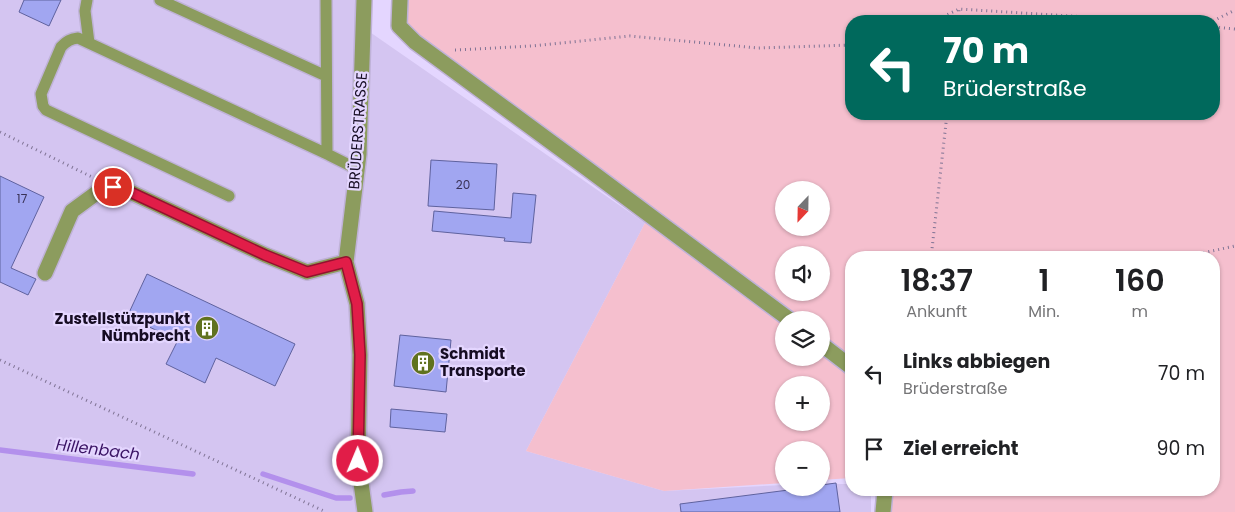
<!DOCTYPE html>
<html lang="de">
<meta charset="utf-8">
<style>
body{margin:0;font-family:Poppins,sans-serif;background:#f2f2f2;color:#202124;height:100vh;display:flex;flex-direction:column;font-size:19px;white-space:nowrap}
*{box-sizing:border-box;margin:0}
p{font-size:16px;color:#757577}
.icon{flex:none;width:28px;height:28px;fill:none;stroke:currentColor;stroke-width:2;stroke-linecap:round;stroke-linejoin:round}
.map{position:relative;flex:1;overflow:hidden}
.details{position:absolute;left:845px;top:251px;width:375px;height:245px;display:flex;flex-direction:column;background:#fff;border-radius:20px;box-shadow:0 1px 4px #0004}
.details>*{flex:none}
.top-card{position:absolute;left:845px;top:15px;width:375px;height:105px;border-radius:20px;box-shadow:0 1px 4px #0004;background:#00695c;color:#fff;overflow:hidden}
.needle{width:32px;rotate:202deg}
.tools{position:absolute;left:775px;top:181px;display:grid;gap:10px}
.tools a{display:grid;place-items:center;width:55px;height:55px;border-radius:50%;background:#fff;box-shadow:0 1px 4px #0004;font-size:25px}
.pin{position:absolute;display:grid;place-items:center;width:42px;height:42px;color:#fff;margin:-21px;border:2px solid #fff;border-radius:50%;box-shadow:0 1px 5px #0007}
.me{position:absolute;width:55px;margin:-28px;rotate:1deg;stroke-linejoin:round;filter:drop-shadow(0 0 4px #0008)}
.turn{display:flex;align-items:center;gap:18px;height:105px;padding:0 15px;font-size:22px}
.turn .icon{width:65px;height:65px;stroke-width:2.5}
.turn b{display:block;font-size:35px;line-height:42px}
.eta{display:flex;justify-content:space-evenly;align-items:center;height:85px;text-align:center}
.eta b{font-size:30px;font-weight:600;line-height:35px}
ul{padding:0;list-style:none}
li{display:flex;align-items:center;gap:15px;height:75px;padding:0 15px}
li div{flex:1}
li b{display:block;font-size:19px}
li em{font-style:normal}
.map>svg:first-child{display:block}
</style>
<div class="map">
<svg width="1235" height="512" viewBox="0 0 1235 512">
<rect width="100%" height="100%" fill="#e4d6ff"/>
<!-- built -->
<path fill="#d4c5f1" d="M0 0H363L364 28 645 223 526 451 664 491 784 485V488H821V484H851V490H871V512H0Z"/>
<!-- green -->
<path fill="#f5bfce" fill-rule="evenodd" d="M400 0H1235V512H883L881 490H1214V258H851V478L821 480V450H784V483L664 491 526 451 645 223 723 276 399 26ZM851 21H1214V114H851ZM784 190H821V228H784ZM784 255H821V292H784ZM784 320H821V358H784ZM784 385H821V422H784Z"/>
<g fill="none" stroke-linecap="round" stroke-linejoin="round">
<!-- stream -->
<path stroke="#b390ec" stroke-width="5.5" d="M0 450 193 474
M263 474 336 498H350
M384 495 401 492 413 491"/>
</g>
<!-- building -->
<path fill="#a1a6f1" stroke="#5f629e" d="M24 0H61L49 26 19 12Z
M431 160 497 164 494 210 428 206Z
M0 176 44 197 11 268 36 279 28 295 0 282Z
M513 193 536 195 531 243 504 241 505 238 432 231 434 211 511 218Z
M147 274 295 344 275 386 216 358 205 383 166 364 178 340 127 317Z
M400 335 451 340 446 392 394 386Z
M391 409 447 414 445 432 390 427Z
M836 483 840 512H681L680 504 804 488H821V485Z"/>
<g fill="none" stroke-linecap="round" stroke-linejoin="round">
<!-- lane casing -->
<g stroke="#bfb2d7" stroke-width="14">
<path id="lane" d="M87 0 85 11 89 43
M160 0 326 76
M326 0 327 154
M229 196 46 110 43 106 41 94 61 47C67 41 70 39 78 38L327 154 357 169"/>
</g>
<!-- street casing -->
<g stroke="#bfb2d7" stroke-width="18">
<path id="street" d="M400 0 399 26 415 42 585 167 790 320
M346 262 359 154 364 0
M45 273 72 211 106 186 128 191 265 255 307 272 346 262 357 304 360 355 358 461 365 512
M821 344 851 367
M883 512 885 490"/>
</g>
<!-- path -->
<path stroke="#7f7394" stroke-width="3" stroke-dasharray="1 4" stroke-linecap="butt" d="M934 21 959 9 1151 21
M958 21 959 10
M1213 21 1235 10
M1214 27 1235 29
M455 50 532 46 630 36 758 48 851 45
M0 132 92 177
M931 258 947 114
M1179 258 1235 246
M0 360 326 512"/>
<!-- lane -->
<use href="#lane" stroke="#8c9c5e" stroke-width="11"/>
<!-- street -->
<use href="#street" stroke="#8c9c5e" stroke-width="15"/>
</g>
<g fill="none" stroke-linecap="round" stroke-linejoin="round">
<!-- route casing -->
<g stroke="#92132f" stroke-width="12">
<path id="route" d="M113 187 128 191 265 255 307 272 346 262 357 304 360 355 358 461"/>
</g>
<!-- route -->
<use href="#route" stroke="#e11d48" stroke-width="9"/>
</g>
<!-- icons -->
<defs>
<g id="building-disc" transform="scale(1.25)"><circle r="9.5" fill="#60721f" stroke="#e4d6ff"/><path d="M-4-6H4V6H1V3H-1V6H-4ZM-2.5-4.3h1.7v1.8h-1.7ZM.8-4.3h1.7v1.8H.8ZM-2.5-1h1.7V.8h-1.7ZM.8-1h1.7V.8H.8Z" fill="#fff"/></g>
</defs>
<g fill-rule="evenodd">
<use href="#building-disc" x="207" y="328"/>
<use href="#building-disc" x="423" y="363"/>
</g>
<g text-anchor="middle" stroke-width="4.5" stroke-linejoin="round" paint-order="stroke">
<!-- number labels -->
<g font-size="12" fill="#393256">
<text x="463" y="189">20</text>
<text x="22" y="203">17</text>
</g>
<!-- street labels -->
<g font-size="15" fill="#160c23" stroke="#e4d6ff">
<text transform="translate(358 131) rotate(-86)" y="5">BRÜDERSTRASSE</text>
</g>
<!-- poi labels -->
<g font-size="15" font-weight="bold" fill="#160c23" stroke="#e4d6ff" text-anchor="end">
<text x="190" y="324">Zustellstützpunkt<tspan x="190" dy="17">Nümbrecht</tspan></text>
<text x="440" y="359" text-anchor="start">Schmidt<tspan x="440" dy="17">Transporte</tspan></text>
</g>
<!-- water labels -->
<g font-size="16" font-style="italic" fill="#3a1364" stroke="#e4d6ff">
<text transform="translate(98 449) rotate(7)" y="6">Hillenbach</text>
</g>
</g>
</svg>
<div class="tools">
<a><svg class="needle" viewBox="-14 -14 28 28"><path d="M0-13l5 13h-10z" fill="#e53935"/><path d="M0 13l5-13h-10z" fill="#757577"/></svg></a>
<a><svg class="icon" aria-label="sound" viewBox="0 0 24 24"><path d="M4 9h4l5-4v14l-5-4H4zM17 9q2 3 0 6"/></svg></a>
<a><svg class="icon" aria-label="layers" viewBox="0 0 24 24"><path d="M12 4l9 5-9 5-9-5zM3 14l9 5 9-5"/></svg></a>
<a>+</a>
<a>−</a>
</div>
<div class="pin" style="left:113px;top:187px;background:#d93025"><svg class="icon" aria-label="arrive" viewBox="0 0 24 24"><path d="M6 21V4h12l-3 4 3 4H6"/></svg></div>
<svg class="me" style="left:358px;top:461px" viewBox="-20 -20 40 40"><circle r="17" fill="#e11d48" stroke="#fff" stroke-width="3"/><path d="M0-11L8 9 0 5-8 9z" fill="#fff"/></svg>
<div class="top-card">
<div class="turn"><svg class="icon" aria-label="left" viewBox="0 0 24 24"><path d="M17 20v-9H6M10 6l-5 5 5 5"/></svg><div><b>70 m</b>Brüderstraße</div></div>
</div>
<section class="details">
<div class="eta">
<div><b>18:37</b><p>Ankunft</p></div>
<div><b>1</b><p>Min.</p></div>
<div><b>160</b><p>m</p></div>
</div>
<ul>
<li><svg class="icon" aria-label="left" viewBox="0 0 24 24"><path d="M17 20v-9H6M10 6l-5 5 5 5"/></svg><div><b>Links abbiegen</b><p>Brüderstraße</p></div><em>70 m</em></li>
<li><svg class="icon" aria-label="arrive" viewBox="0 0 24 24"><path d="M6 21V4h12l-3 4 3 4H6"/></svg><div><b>Ziel erreicht</b></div><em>90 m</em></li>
</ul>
</section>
</div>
